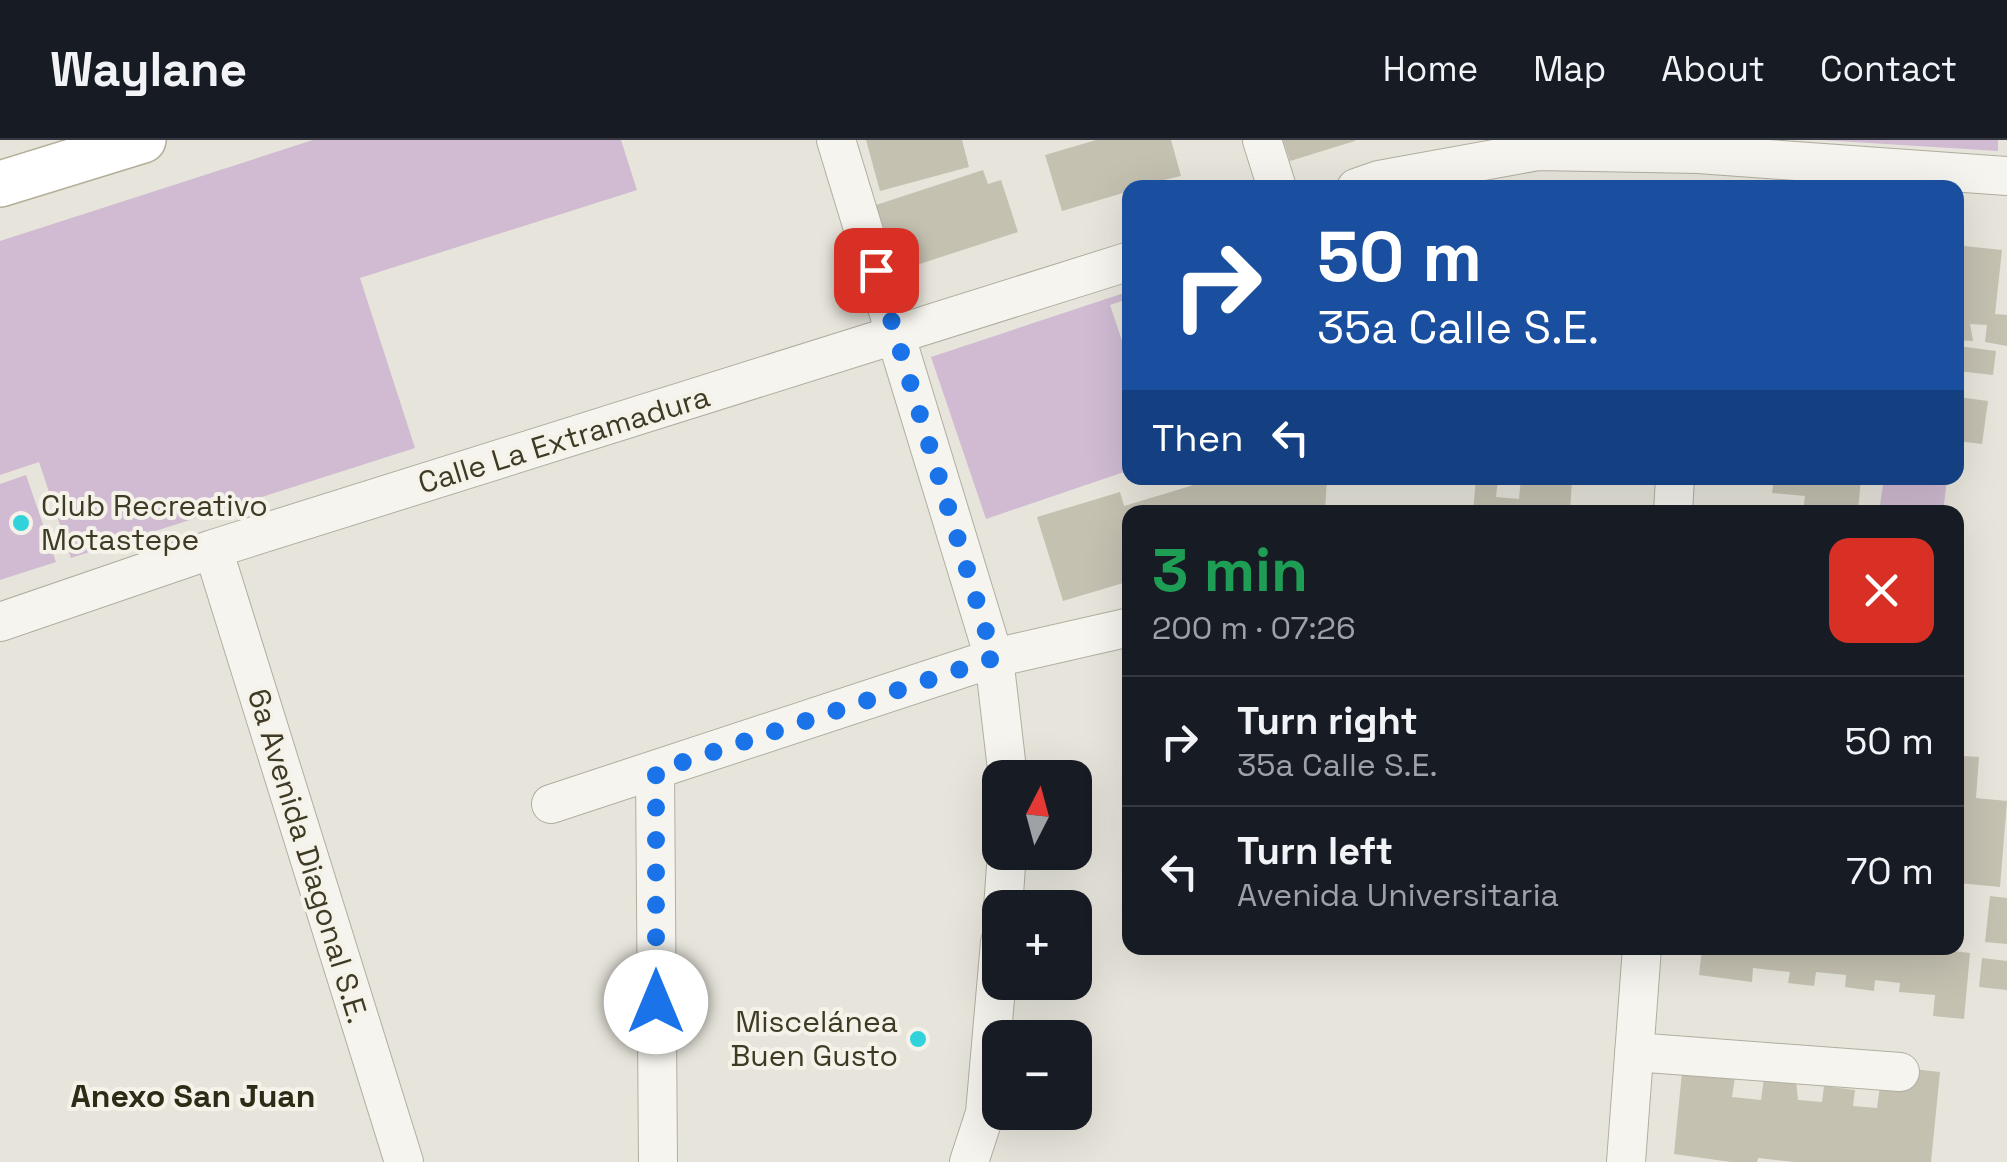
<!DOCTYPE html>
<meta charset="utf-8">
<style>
body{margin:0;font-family:"Space Grotesk",sans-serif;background:#242831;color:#f1f3f6;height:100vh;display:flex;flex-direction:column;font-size:38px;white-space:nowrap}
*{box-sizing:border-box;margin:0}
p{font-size:32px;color:#9ea1a6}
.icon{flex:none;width:55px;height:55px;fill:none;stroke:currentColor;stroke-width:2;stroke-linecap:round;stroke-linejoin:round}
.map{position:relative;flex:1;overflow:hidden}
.details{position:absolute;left:1122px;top:365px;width:842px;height:450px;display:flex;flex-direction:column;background:#171b24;border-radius:20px;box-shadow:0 10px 40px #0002}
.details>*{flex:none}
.banner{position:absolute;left:1122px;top:40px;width:842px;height:305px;border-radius:20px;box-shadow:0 10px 40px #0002;background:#1a4fa0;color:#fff;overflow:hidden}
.needle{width:65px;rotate:6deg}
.controls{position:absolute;left:982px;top:620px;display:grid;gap:20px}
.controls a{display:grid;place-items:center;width:110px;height:110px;border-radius:20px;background:#171b24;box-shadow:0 10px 40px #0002;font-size:50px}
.pin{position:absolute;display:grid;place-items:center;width:85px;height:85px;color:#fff;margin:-42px;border-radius:20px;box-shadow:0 5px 15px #0006}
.me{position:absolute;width:110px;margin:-55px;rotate:0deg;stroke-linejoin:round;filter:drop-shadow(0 0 8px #0008)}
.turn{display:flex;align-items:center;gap:35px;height:210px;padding:0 30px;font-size:45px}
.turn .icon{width:130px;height:130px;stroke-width:2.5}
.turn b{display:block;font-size:70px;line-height:85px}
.then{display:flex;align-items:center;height:95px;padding:0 30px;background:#0003;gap:20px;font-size:38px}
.round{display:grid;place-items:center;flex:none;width:105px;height:105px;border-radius:20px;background:#242831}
.summary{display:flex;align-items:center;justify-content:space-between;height:170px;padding:0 30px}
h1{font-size:60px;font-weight:600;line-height:75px;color:#1e9e55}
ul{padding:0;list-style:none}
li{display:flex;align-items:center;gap:30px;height:130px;padding:0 30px;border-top:2px solid #363941}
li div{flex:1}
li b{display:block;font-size:38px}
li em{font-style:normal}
header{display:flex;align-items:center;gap:60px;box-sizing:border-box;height:140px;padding:0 50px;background:#171b24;border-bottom:2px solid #363941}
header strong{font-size:48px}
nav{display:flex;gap:55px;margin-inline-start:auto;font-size:35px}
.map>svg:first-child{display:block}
</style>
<header>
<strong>Waylane</strong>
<nav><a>Home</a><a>Map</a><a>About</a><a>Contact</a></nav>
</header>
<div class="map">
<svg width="2007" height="1022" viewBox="0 0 2007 1022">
<rect width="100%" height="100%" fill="#e7e5db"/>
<!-- green -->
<path fill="#d0bbd2" d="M313 0H621L637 50 360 138 415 308 71 418 39 322 0 335V101Z
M1821 0H1998V11Z
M1130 151V158L1110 165 1130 224V330L986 379 931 217Z
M26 335 56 422 0 440V344Z
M1884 338 1947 340 1943 372H1879Z"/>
<!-- building -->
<path fill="#c4c1b1" d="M866 0H962L969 27 880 51Z
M1096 0H1171L1181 36 1130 48V51L1062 71 1045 15Z
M1283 0H1355V1L1290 21Z
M983 30 988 44 1001 40 1018 92 898 131 876 65Z
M1964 106 2002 110 1995 174 2007 175V206L1985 202 1987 185 1970 184 1973 201 1958 200V123L1962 125Z
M1958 206 1996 211 1993 235 1958 231Z
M1958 257 1988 261 1982 304 1958 301Z
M1217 338H1327L1325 372H1130V441L1063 461 1037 377 1120 352 1124 366Z
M1476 338H1498L1496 357 1519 359 1521 338 1572 340 1570 372H1473Z
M1774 338H1861L1858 371 1837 368 1836 372H1803L1805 356 1772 353Z
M1963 616 1979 617 1976 658 2007 661 2000 747 1958 743Z
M1990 756 2007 758V804L1985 802Z
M1702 808H1930L1970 813 1964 879 1933 876 1935 855 1899 852 1900 843 1875 840 1874 851 1845 847 1846 835 1816 832 1814 846 1788 843 1790 832 1753 828 1752 842 1699 835Z
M1982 818 2007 821V850L1979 847Z
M1913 929 1940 932 1931 1022H1795L1758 1018 1757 1022H1731L1674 1014 1682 932 1735 937 1732 957 1761 960 1764 938 1796 941 1798 960 1822 962 1824 946 1855 950 1853 966 1877 968 1880 946 1911 949Z"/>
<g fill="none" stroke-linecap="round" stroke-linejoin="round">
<!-- minor casing -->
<g stroke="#b1aea0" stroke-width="40">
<path id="minor" d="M836 0 994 518 1008 638
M1262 0 1277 48
M1356 48 1379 40 1538 11 1698 14 2007 36
M1673 372 1675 338
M213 409 404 1022
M0 482 213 409 1130 121
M655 631 658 1022
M551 664 994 518 1130 487
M1003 768 1007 712
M1634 912 1900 932
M969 1022 985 973 1000 802
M1626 1022 1642 808"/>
</g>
<!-- major casing -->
<g stroke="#b4ae99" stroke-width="48">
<path id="major" d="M0 44 143 0"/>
</g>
<!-- minor -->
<use href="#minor" stroke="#f5f4ee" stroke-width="38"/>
<!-- major -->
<use href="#major" stroke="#fff" stroke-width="45"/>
</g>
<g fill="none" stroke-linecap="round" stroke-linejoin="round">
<!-- route -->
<path stroke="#1a73e8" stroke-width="18" stroke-dasharray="0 32.4" d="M656 862V631L994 518 876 130"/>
</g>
<!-- markers -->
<g fill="#32d2da" stroke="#f5f2ea" stroke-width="4">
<circle cx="21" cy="383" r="10"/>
<circle cx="918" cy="899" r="10"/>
</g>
<g text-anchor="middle" stroke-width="8" stroke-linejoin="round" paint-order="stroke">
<!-- street labels -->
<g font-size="30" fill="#3e3a24" stroke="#f5f2ea">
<text transform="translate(564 300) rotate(-17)" y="10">Calle La Extramadura</text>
<text transform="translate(308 716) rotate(73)" y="10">6a Avenida Diagonal S.E.</text>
</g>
<!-- poi labels -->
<g font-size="30" fill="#3e3a24" stroke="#f5f2ea" text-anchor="start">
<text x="41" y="376">Club Recreativo<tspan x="41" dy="34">Motastepe</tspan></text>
<text x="898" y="892" text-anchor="end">Miscelánea<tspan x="898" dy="34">Buen Gusto</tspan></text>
</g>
<!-- neighbourhood labels -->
<g font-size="32" font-weight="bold" fill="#2e2b16" stroke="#f5f2ea">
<text x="193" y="967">Anexo San Juan</text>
</g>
</g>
</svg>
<div class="controls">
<a><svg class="needle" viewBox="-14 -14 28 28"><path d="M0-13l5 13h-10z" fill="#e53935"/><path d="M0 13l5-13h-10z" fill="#9ea1a6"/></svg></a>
<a>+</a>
<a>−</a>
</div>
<div class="pin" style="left:876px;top:130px;background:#d93025"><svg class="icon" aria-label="arrive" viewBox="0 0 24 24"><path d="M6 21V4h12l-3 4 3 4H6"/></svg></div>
<svg class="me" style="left:656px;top:862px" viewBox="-20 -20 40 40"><circle r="19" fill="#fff"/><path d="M0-13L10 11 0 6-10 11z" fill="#1a73e8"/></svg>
<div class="banner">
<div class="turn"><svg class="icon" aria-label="right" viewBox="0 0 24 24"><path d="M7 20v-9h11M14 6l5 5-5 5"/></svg><div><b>50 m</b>35a Calle S.E.</div></div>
<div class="then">Then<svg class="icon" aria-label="left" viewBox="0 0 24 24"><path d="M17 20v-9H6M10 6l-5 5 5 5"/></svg></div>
</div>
<section class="details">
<div class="summary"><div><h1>3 min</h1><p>200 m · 07:26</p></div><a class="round" style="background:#d93025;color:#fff"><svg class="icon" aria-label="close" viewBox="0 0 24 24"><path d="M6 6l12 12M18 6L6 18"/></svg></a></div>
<ul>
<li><svg class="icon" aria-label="right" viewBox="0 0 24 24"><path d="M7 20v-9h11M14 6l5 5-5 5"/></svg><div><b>Turn right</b><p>35a Calle S.E.</p></div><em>50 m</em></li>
<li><svg class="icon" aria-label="left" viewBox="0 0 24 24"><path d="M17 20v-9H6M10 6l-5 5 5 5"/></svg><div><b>Turn left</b><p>Avenida Universitaria</p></div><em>70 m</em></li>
</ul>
</section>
</div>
